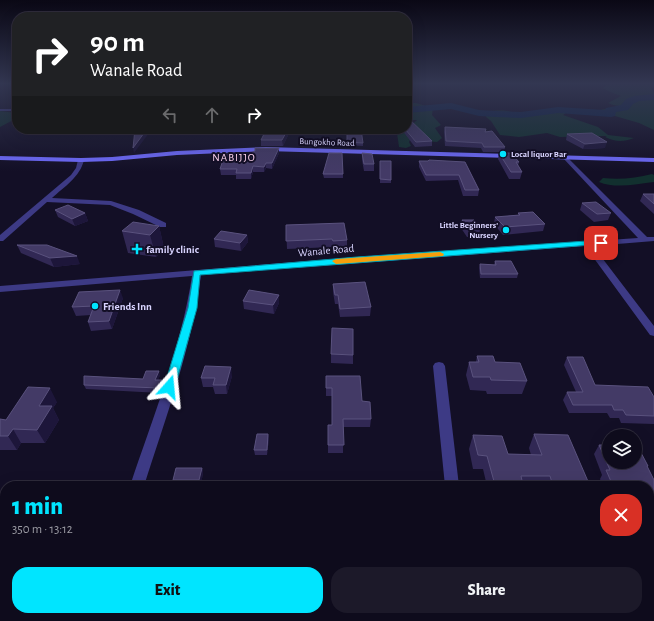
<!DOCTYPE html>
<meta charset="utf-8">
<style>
body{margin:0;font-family:"Alegreya Sans",sans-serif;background:#1c1929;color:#f1f3f6;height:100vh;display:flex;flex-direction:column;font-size:15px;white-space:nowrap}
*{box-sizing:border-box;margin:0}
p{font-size:13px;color:#9b9ba3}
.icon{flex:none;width:22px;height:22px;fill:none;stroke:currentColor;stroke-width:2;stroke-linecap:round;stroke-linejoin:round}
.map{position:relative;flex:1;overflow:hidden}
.drawer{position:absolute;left:0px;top:481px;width:654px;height:140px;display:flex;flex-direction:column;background:#0e0b1c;border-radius:16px 16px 0 0;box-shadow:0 4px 16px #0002,0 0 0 1px #2e2b3b}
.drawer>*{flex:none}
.guide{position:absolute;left:12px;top:12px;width:400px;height:122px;border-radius:16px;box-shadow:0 4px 16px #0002,0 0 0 1px #2e2b3b;background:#202124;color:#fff;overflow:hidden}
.fabs{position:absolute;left:602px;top:429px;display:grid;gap:8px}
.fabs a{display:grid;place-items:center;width:40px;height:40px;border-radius:50%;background:#0e0b1c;box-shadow:0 4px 16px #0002,0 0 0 1px #2e2b3b;font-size:20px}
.pin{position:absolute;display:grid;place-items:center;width:34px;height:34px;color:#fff;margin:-17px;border-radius:8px;box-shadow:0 2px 6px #0006}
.me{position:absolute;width:44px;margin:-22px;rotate:18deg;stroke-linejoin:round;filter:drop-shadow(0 0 3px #0008)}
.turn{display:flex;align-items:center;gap:14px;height:84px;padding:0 12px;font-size:18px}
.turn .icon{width:52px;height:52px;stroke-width:2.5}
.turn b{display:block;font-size:28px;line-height:34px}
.lanes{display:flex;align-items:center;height:38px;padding:0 12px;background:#0003;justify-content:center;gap:20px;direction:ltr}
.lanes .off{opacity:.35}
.round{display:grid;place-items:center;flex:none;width:42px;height:42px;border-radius:16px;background:#1c1929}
.head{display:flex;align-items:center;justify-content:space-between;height:68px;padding:0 12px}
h1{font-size:24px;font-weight:800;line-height:30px;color:#00e5ff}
.cta{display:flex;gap:8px;margin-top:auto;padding:8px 12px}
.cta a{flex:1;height:46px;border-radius:16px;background:#00e5ff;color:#111;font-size:16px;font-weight:800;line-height:46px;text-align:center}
.cta a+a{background:#1c1929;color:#f1f3f6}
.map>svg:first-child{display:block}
</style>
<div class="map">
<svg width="654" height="621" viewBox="0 0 654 621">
<rect width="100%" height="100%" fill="#130f26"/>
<!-- green -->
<path fill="#12302f" d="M609 84H654V87L651 88 654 93V130L639 123 608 114 600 110 619 106 613 105 608 103 621 96 608 91 603 88Z
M407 103H416L433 108 432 115 441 125 435 128 442 138 437 142 410 140 409 142 411 146 406 148 399 147 397 133 401 130 398 129H407L417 120H407Z
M554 109 569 111 563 115 598 127 608 135 634 138C623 142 616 142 605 137L607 136 560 137 547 133 519 137 500 135 491 121 486 117 487 111C493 111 501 110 507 111 524 115 538 116 554 109Z
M0 111 17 113V118L0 127Z
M652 174 654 175V182C637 184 615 189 599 182L603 178C620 180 636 178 652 174Z"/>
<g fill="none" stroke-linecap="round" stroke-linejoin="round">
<!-- river -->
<path fill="#0c2248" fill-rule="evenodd" d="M654 94V100L639 101 633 104 628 110 616 112 615 116 611 117 558 113 521 118 496 117 479 116 451 109 407 113V107L451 103 479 110 496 111 521 112 558 107 605 110 606 108 621 105 626 99 634 96Z"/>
<!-- street -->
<path fill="#3d3a85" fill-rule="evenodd" d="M0 109H17V111H0Z
M565 155 647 237H654V241L593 246 654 326V336L650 335 585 246 201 275C192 347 166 417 144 486H130C153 417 181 348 192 276L0 292V286L357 257 638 238 563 158 562 157Z
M81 158 84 160C80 177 64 187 52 198L111 201 139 210 166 223V227H160L133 214 110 205 47 202 3 241H0V235L71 175 76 168 78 160Z
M439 362 443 363 445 366 459 486H445L433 366 435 363Z
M649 539H654V555H649Z
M85 616H103L101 621H83Z
M357 616H375V621H357Z"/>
<!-- secondary -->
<path fill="#6f6bff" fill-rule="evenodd" d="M266 147 654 158V162L266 151 177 155 112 161 81 162 0 160V156L81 158 112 157 177 151Z"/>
</g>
<!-- wall -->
<path fill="#312854" d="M445 127 486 131 505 147 504 152H483L481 148 445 146 444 132Z
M276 129H291L283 146H261V140L276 133Z
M402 129H407L432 141V146L415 147 402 130Z
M347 131 363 143V146L347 145Z
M567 134 605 148 583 149 566 140Z
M279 153 272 169 266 168 264 172H253L251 179H236V175H221L220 169 247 155Z
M362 153 374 164V171H364L362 160Z
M499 153 519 162 518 166 522 172 520 179H509L498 159Z
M380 161 391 180V183H380Z
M419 161 465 162 479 190 478 196H463L458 180 426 181 419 167Z
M323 174H343V178H324Z
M643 194H654V214L640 201Z
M582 203 611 213 608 220 594 222 580 210Z
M55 210 85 213 88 221 75 226 58 217Z
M518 213 545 224 543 231 503 235 494 224 495 217 518 215Z
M462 220 480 229 479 236 467 237 461 228Z
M286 225 347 240V248L333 249 332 247 287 249Z
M159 226 164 248 156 257 128 253 122 231Z
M247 235 248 242 241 251 215 247 214 239Z
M17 245 80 264 54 267 21 253Z
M495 261 518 274 517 278H480L479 268 480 264 494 265Z
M333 284 371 307 370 316 340 317 338 304H335L333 292Z
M279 295V303L274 314 244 309 243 301Z
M123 298 112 329 91 331 88 322 91 315 76 316 72 307Z
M331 354 353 355V364L331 363Z
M477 356 495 362 527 381 522 394H487L486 391 470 390 466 375 469 362H476Z
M567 357 595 385 654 397V424L621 423 619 418H610L607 413H569L563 400 567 392H576L564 365Z
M160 375 158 380H162L163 385 160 393 86 389 84 385 143 379Z
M232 376 227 394H215L213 387H203L201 378Z
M326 376 362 401 371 419 370 427H343V453H328V425H332V396H326Z
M57 402 53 408 59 420 45 443H21L17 450H0V419L6 420Z
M268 434 269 438 267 455H255L254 450Z
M534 434 590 486H487L483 469H473L469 449 473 435 508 454 531 455 529 448Z
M599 445 648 466 647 467 654 480V513H649V486H603L600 479 602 475 594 454Z
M202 468 203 472 201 485H174L173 480Z
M396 616H436L437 621H395Z
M463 616H514L515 621H465Z
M603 618 645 621H600Z"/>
<!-- shaded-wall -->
<path fill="#1d163a" d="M147 129H152L134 153 133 148Z
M288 129H291L283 146 282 140Z
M607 142 605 148 583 149 585 144Z
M279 148V153L272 169V163Z
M266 163V168L264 172V167Z
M253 166V172L251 179V173Z
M85 213 88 221 75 226 72 219Z
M159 226 164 248 156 257 150 235Z
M247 235 248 242 241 251 240 243Z
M77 256 80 264 54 267 50 258Z
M120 290 123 298 112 329 109 321Z
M279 295V303L274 314 273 305Z
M231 367 232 376 227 394 226 385Z
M159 371 160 375 157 384 155 380Z
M162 380 163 385 160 393 159 388Z
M50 388 57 402 53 408 59 420 45 443 37 430 39 406Z
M13 429 21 443 17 450 8 436Z
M268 434 269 438 267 455V450Z
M202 468 203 472 201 485 199 480Z"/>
<!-- building -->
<path fill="#433a66" stroke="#5a527e" d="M407 117 432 141 416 142 405 129H407Z
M445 127 486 129 485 132 492 131 505 147H484L482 143 446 141Z
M135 129H147L133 148Z
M276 129H288L282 140H261L265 132 276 133Z
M352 129H361L363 143 347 142V131H352Z
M592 133 607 142 585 144 567 134Z
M255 148H279L272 163H266L264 167 253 166 251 173H236L237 169H220L225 154 247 155 255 151Z
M329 153H342L343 174H323Z
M362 153 372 154 374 164H364Z
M499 153H511L519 162H516L522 172H511Z
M429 160 465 162 479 190H465L459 175H426L419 161H428Z
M380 161H391V180L380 179Z
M643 194H654V204Z
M596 202 611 213 597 214 582 203Z
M68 205 85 213 72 219 55 210Z
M533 212 545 224 505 227 495 217 520 215 518 213Z
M462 220H474L480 229H468Z
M133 222 159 226 150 235 122 231Z
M344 223 347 240 333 241 332 239 286 241V225Z
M221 231 247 235 240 243 214 239Z
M17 245H47L77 256 50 258Z
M495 261H511L518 274H481L480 264 496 265Z
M365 282 371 307 340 309 338 295H335L333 284Z
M120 290 109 321 88 322 94 306 72 307 79 292Z
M249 290 279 295 273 305 243 301Z
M332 328 353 329V355L331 354Z
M477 356H493L495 362 520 363 527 381 491 380 490 377H473L469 362H479Z
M567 357H583L595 385 648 387 654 397V416L626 415 623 410H614L612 405H573L567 392H583Z
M205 366 231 367 226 385H213L215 378H201Z
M146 371H159L155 380H162L159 388 84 385V376L143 379Z
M326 376H360L362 401 370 402 371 419H343L344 445H328V425H332V388H326Z
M28 387 50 388 39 406H52L37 430 13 429 8 436H0V419L6 420Z
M257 434H268L267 450H254Z
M534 434 568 435 590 486H553L550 476H521L523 485H495L487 456 478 455 473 435 502 436 508 454 542 455Z
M599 445H609V462H635V446L638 447 648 466H647L654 480V504L649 503V486H613L606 470H610Z
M176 468H202L199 480H173Z
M223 483H249V486H222Z
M398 616H436L437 621H398Z
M469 616H514L515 621H470Z
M603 618H643L645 621H604Z"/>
<!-- sky -->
<linearGradient id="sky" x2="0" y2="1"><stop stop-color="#0a0815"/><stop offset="0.49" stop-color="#333752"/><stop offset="1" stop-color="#333752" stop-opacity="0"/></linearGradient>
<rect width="654" height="171" fill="url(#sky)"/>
<!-- route -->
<path fill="#00e5ff" stroke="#0095a6" d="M601 240 604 241V244L200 275 197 308 175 387 173 390H165L164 387 188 308 194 271 357 257Z"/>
<!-- slow -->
<path fill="#f59e0b" d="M440 252 444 254 443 256 336 264 332 261 336 259Z"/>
<!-- markers -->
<g fill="#00e5ff" stroke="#130f26" stroke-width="1.5">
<circle cx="503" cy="154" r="4"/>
<circle cx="506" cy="230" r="4"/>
<path d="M135 243h4v4h4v4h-4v4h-4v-4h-4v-4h4z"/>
<circle cx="95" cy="306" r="4"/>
</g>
<g text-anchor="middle" stroke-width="4" stroke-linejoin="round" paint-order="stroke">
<!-- far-street labels -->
<g font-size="9" fill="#d9d4ff" stroke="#130f26">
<text transform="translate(327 142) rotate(2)" y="3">Bungokho Road</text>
</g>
<!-- far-poi labels -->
<g font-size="9" font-weight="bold" fill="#d9d4ff" stroke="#130f26" text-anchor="start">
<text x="511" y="157">Local liquor Bar</text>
<text x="498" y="228" text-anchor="end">Little Beginners'<tspan x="498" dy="10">Nursery</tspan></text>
</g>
<!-- far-quarter labels -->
<g font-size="11" letter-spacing="1" fill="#ffd6f0" stroke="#130f26">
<text x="234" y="161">NABIJJO</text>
</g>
<!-- poi labels -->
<g font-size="11" font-weight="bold" fill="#d9d4ff" stroke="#130f26" text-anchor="start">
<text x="146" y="253">family clinic</text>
<text x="103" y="310">Friends Inn</text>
</g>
<!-- street labels -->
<g font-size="11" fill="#d9d4ff" stroke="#130f26">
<text transform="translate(326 250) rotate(-5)" y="4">Wanale Road</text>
</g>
</g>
</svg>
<div class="fabs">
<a><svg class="icon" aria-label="layers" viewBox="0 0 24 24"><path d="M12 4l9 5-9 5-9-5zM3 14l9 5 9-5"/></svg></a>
</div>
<div class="pin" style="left:601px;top:243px;background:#d93025"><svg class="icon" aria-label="arrive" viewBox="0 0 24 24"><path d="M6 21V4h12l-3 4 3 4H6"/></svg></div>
<svg class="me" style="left:169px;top:387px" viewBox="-20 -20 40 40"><path d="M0-17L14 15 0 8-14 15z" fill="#00e5ff" stroke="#fff" stroke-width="4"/></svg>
<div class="guide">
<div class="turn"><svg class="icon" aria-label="right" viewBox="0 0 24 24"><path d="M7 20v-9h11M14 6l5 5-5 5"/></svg><div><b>90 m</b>Wanale Road</div></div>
<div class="lanes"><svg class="icon off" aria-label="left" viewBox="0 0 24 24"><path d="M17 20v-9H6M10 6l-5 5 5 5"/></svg><svg class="icon off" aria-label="ahead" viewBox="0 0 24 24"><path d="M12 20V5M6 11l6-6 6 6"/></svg><svg class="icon" aria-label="right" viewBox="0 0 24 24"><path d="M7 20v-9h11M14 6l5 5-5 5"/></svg></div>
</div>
<section class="drawer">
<div class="head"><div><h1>1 min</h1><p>350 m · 13:12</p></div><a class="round" style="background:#d93025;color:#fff"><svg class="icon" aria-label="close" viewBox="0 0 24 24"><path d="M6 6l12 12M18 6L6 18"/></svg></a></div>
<div class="cta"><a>Exit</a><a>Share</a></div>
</section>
</div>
